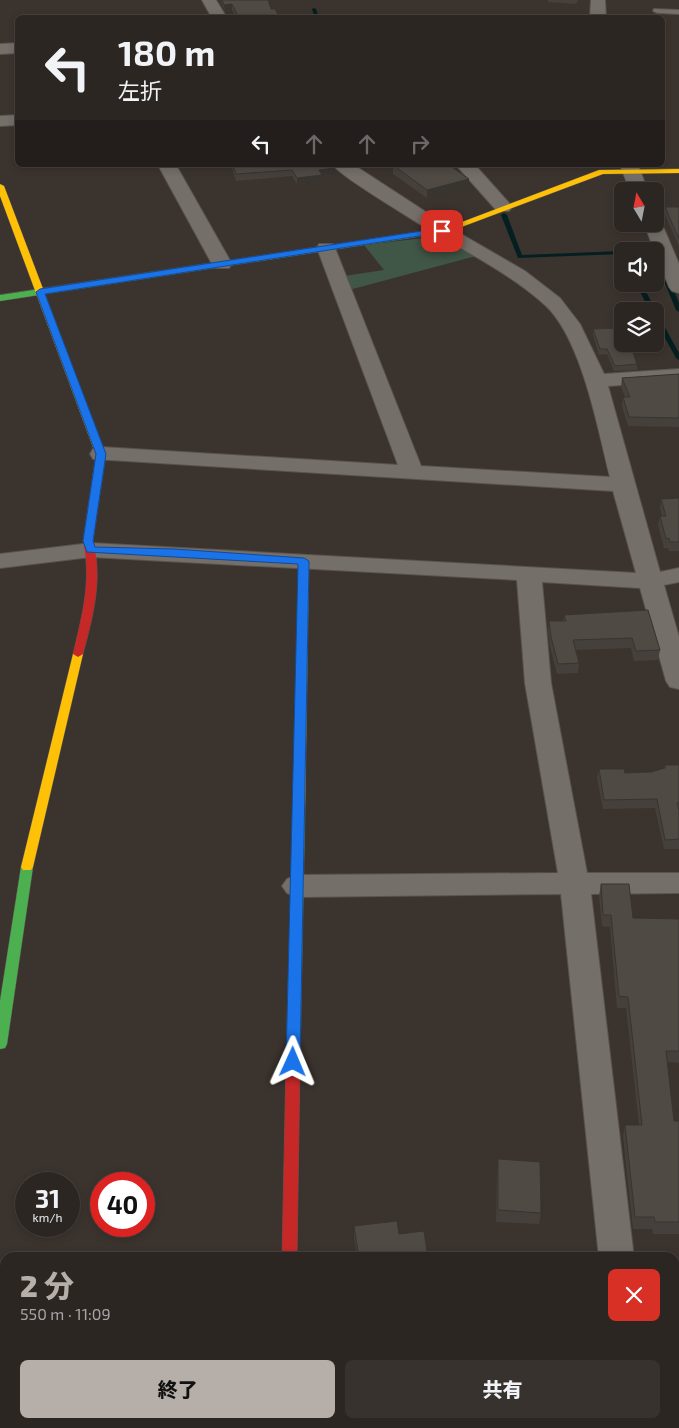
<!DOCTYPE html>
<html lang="ja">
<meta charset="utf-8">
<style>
body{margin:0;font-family:"Exo 2","Noto Sans JP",sans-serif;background:#38322f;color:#f1f3f6;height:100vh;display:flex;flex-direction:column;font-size:19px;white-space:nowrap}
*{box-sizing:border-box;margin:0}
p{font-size:16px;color:#a6a5a5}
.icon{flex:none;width:28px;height:28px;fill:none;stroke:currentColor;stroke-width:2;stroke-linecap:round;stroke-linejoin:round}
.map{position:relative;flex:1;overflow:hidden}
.drawer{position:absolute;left:0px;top:1252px;width:680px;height:176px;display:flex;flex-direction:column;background:#2c2622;border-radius:15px 15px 0 0;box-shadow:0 2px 8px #0003,0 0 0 1px #484340}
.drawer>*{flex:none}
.guide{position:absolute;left:15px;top:15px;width:650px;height:152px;border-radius:8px;box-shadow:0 2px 8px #0003,0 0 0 1px #484340;background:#2c2622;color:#f1f3f6;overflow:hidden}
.needle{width:32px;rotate:350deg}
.controls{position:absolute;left:614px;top:182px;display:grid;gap:10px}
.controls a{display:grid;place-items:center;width:50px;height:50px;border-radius:8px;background:#2c2622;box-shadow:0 2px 8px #0003,0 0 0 1px #484340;font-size:25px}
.speed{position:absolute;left:15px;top:1172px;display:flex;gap:10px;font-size:25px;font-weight:700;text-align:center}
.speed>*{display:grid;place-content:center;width:65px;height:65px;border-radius:50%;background:#2c2622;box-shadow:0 2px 8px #0003,0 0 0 1px #484340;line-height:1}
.speed small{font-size:12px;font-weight:400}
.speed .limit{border:8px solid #d22;background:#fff;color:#111}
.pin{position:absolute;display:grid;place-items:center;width:42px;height:42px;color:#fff;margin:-21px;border-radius:10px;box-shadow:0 2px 8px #0006}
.me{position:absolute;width:55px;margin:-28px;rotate:1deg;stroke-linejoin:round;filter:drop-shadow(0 0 4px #0008)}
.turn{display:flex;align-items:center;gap:18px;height:105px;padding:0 20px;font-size:22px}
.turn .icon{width:65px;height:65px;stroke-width:2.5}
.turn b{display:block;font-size:35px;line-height:42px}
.lanes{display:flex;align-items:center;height:48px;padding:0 20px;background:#0003;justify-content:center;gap:25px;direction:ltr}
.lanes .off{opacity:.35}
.round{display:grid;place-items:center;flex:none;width:52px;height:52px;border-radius:8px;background:#38322f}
.head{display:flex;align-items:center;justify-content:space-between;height:85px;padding:0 20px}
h1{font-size:30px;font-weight:800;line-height:38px;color:#b6aea8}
.primary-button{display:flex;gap:10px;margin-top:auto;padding:10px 20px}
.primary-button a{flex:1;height:58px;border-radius:8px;background:#b6aea8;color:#111;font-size:20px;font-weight:800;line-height:58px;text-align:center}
.primary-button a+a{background:#38322f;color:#f1f3f6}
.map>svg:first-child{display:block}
</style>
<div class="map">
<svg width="679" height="1428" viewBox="0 0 679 1428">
<rect width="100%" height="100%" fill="#3b332e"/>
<!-- green -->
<path fill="#405646" d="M441 236 476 256 349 290 344 276 384 270 364 245Z"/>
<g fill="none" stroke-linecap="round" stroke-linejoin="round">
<!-- stream -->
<path fill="#051f20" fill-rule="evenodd" d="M314 8 316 9 319 18H315L312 9Z
M504 213 507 215 522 255 622 251V254L518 258 501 215Z
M667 279 670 281 679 303V312L676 310 664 281Z
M636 284H642L656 311 655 312 650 311Z
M655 313 658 315 679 353V360L676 358 655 320Z"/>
<!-- lane casing -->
<g stroke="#59524e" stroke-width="2">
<path id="lane" d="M654 9 679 10V14L657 13 653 11Z"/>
</g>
<!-- street casing -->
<g stroke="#59524e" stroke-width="2">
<path id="street" d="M202 0H216L227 18H212Z
M591 0H605L606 18H590Z
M18 43V53L0 54V44Z
M18 115V125L0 126V116Z
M158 165H176L232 264 229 268H215L212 264Z
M333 165H354L449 227 525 271 560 298 580 324 604 374 679 369V381L608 386 660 572 679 568V582L664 585 679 637V689L670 687 666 681 640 588 542 582 551 683 587 873H679V893L591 894 634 1258H599L561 894 297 897 287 893 282 886 287 879 297 875 558 873 525 683 517 580 91 557 0 568V554L91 543 636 573 613 491 93 459 90 454 93 449 101 447 398 465 317 248 319 244H333L335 248 421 466 610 477C598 430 582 339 545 305 504 268 451 245 405 215 390 205 342 177 333 165Z
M456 165H475L509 203 512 207 509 211H497Z
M620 165H638L648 191H630Z
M655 219 662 224 679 264V293L672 291 669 287 644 224H655Z
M617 1424H655V1428H617Z"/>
</g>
<!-- fast casing -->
<g stroke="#59524e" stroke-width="1">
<path id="fast" d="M445 228 449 230 448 232 0 301V295Z
M299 806 303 807 305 810 300 1063 298 1067 293 1068 288 1067 286 1063 293 810 295 807Z
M27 863 31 864 33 867 7 1044 5 1048 0 1049V1001L21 867 23 864Z
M675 1291H679V1305H675Z"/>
</g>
<!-- slow casing -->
<g stroke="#59524e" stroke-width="1">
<path id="slow" d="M679 169V173L603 174 448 232 441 230 599 170Z
M0 184 4 186 103 447 101 449 98 450 93 447 0 196Z
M304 558 309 561 305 810 303 813H295L293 810 299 561Z
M78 651 83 654 33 867 31 870H23L21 867 73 654Z"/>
</g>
<!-- jam casing -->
<g stroke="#59524e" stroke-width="1">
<path id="jam" d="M98 444 101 445 106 454 93 541C103 580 93 616 83 654L78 657 73 654C82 616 92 580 83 541L96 454 93 447Z
M293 1058 298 1059 300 1063 297 1258H282L286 1063 288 1059Z
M0 1361H5V1375H0Z"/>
</g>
<!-- lane -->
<use href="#lane" fill="#756f6a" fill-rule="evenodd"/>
<!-- street -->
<use href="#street" fill="#756f6a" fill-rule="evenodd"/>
<!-- fast -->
<use href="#fast" fill="#4caf50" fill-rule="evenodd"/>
<!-- slow -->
<use href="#slow" fill="#ffc107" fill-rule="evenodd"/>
<!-- jam -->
<use href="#jam" fill="#c62828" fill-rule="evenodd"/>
</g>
<!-- wall -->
<path fill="#45403b" d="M220 0H268L271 9 280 18H236L232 10 225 11Z
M548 0H578L576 4 548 2Z
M231 165H333L335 168V175L322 176V182L297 184 292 176 236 181Z
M393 165 469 179V188L427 198 393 174Z
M665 207H679V246L664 213Z
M593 329 637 364V370L614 371 607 354 599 355 593 335Z
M679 374V427L628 426 622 406 623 397H625L621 387 622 378Z
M679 498V551H669L668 548H664L658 525 660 516H662L660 508 661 499Z
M648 610 660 650 658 660 634 661 631 648 576 650 579 663 578 673 557 674 550 647 548 631 549 621H563L564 615Z
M665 765H679V849H664L655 808 603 809 597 778 599 769 625 773 651 772 664 769Z
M601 884 633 918 679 919V1063L667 1062 674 1121H679V1234H653L652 1229H633L623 1136 625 1125H639L626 1008H617L610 927 602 926 599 896Z
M498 1159 541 1213 539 1224 496 1222 497 1171Z
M354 1226 428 1258H357L354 1237Z
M679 1322V1377L675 1378V1323Z
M390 1424H525L526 1428H390Z"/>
<!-- shaded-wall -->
<path fill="#383430" d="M232 4V10L225 11 224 5Z
M335 168V175L322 176V182L297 184V178L319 170Z
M469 179V188L427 198V190Z
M313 1424H316L315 1428H312Z"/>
<!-- building -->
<path fill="#504a45" stroke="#383430" d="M222 0H268L271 9H275L280 18H239L232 4 224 5Z
M233 165H333L335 168 319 170 322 175 297 178 292 170 236 174Z
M393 165H449L469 179 427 190Z
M665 207H679V239Z
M622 328V344H630L637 364 615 366 607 349H600L593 329Z
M679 374V418L629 417 623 397H630L622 378Z
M679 498V542H670L669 538 666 539 660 516H666L661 499Z
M648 610 660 650 636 651 632 638 573 640 579 663 558 664 551 637 549 621H566L564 615Z
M665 765H679V803H677L679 810V839L665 840 657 799 604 800 599 769H624L625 773 651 772 665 768Z
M601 884H629L633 918 679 919V1051H666L674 1121H679V1222H655L654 1217H635L625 1125H642L628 997 619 996 611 915H603Z
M498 1159 540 1162 541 1213 498 1210Z
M397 1221 399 1234 424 1231 428 1258H359L354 1226Z
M679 1322V1367H676L675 1363V1323Z
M252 1424H313L312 1428H251Z
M450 1424H525L526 1428H451Z"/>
<!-- route -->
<path fill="#1a73e8" stroke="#114b97" d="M442 228 445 229V232L45 294 106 454 93 541 95 547 174 549 304 558 309 561 300 1062 298 1066H288L286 1062 298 564 87 552 83 541 96 454 36 292 40 289Z"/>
</svg>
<div class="controls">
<a><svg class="needle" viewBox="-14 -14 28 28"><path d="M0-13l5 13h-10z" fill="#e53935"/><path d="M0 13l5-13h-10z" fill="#a6a5a5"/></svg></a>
<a><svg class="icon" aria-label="sound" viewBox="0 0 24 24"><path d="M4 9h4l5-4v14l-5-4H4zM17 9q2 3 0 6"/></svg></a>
<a><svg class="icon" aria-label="layers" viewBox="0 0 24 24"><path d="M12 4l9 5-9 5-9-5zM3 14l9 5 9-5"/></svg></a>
</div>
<div class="speed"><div>31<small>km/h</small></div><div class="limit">40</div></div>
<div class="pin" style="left:442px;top:231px;background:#d93025"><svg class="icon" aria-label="arrive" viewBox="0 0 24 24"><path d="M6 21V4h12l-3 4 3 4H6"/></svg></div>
<svg class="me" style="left:293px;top:1062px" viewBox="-20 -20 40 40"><path d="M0-17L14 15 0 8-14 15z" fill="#1a73e8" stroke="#fff" stroke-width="4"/></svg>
<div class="guide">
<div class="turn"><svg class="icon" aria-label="left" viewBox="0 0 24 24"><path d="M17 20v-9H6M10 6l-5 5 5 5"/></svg><div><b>180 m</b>左折</div></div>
<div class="lanes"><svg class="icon" aria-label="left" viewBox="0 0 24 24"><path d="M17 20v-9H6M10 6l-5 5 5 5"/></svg><svg class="icon off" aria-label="ahead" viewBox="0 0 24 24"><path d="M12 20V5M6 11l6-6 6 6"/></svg><svg class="icon off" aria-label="ahead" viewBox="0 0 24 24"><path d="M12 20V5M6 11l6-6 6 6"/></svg><svg class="icon off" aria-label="right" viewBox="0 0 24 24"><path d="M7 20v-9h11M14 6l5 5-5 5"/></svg></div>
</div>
<section class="drawer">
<div class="head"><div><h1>2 分</h1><p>550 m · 11:09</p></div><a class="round" style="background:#d93025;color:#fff"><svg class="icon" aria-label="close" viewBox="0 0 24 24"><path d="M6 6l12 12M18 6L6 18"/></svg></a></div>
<div class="primary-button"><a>終了</a><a>共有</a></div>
</section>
</div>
